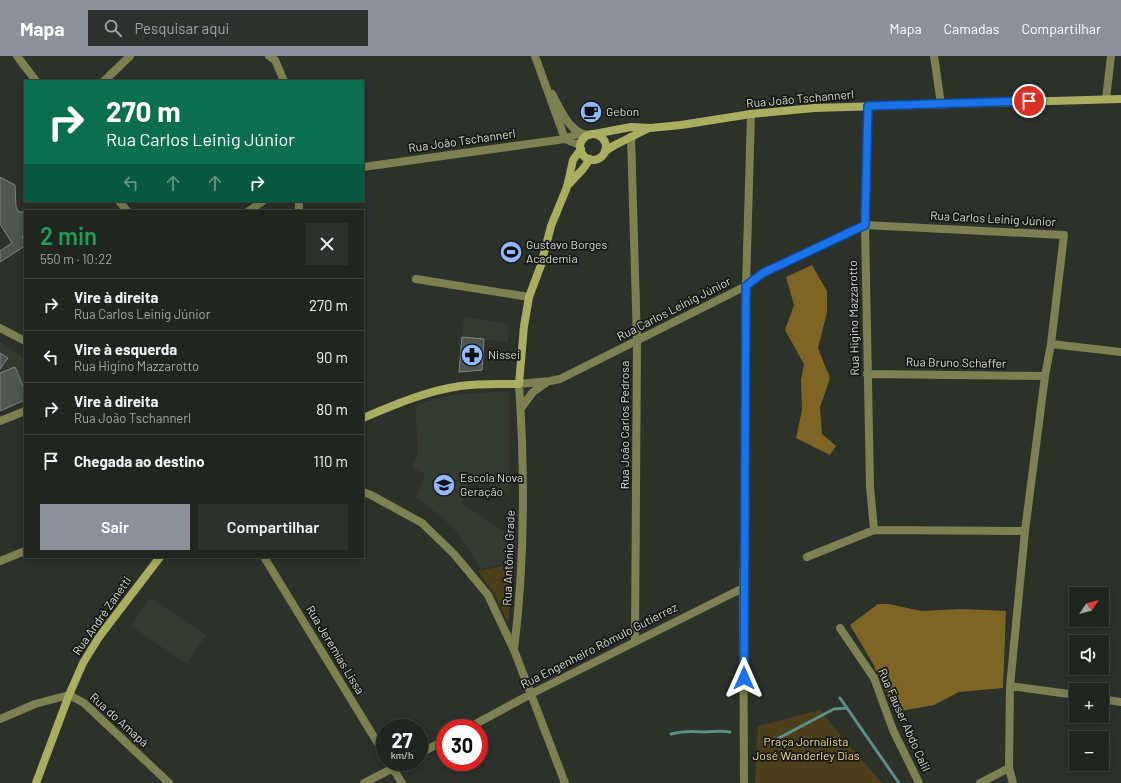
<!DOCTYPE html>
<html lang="pt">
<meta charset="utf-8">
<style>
body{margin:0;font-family:Barlow,sans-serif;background:#2d312d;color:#f1f3f6;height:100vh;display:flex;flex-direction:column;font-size:15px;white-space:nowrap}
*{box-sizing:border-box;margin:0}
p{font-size:13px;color:#a2a5a5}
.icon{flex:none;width:22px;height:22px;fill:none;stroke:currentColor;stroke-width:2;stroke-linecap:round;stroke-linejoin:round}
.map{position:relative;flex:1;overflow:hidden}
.details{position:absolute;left:24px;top:154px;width:340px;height:348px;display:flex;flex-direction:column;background:#212520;border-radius:0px;box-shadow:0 2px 10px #0003,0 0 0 1px #3e423e}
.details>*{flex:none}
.banner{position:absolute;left:24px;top:24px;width:340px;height:122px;border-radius:0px;box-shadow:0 2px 10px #0003,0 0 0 1px #3e423e;background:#0b6e4f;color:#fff;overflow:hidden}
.needle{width:26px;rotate:55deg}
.fabs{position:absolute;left:1069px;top:531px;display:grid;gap:8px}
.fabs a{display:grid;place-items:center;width:40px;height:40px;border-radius:0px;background:#212520;box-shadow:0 2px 10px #0003,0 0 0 1px #3e423e;font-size:20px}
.speed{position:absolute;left:376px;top:663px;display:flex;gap:8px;font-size:20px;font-weight:700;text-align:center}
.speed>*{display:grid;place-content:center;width:52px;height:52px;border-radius:50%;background:#212520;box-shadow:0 2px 10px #0003,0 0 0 1px #3e423e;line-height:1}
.speed small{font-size:10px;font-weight:400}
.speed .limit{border:6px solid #d22;background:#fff;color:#111}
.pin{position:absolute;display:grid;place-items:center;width:34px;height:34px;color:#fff;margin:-17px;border:2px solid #fff;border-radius:50%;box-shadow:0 1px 4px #0007}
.me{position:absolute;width:44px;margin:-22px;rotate:0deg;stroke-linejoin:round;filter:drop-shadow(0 0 3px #0008)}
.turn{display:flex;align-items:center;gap:14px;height:84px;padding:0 16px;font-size:18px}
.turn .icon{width:52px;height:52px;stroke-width:2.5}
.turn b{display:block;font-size:28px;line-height:34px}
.lanes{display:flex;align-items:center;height:38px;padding:0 16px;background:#0003;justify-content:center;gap:20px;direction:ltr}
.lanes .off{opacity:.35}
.round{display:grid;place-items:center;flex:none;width:42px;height:42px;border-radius:0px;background:#2d312d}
.summary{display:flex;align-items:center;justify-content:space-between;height:68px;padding:0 16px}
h1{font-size:24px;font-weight:600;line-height:30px;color:#1e9e55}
.button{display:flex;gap:8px;margin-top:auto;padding:8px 16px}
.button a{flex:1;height:46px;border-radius:0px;background:#8c9099;color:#fff;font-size:16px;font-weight:600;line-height:46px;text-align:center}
.button a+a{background:#2d312d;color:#f1f3f6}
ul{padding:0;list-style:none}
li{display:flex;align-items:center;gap:12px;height:52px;padding:0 16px;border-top:1px solid #3e423e}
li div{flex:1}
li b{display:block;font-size:15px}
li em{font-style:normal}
header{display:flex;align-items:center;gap:24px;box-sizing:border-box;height:56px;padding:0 20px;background:#8c9099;color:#fff}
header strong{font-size:19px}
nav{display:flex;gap:22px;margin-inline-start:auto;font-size:14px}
.search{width:280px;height:36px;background:#2d312d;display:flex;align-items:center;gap:10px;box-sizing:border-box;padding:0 14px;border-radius:0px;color:#a2a5a5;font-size:15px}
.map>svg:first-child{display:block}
</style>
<header>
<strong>Mapa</strong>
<div class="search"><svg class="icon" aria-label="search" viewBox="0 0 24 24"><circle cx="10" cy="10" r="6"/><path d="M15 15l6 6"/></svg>Pesquisar aqui</div>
<nav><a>Mapa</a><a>Camadas</a><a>Compartilhar</a></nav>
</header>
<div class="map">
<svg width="1121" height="727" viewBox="0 0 1121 727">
<rect width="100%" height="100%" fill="#2c312a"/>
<!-- built -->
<path fill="#333b2f" d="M464 261 509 268 508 286 462 281Z
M0 286 25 303V344L0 355Z
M509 335V437L470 421 462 447 508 478 511 506 481 513 456 475 442 461 416 442 425 418 412 412 418 396 415 349 449 339Z
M150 542 206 579 187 608 131 570Z"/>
<!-- green -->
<path fill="#4d3f1c" d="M512 508 511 537 508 568 496 540 478 515Z
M820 654 837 675 882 727H755L758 670Z"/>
<!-- forest -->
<path fill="#7e6525" d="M812 209 827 235V256L818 292 830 322 820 351 822 378 836 390 830 399 796 382 802 354 801 324 804 308 785 274 794 249 786 221Z
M878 548H889L921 555 962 553 1006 555 1003 632 959 636 934 649 895 656 872 606 850 569Z"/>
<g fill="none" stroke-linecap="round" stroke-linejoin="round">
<!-- stream -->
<path stroke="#5d8f8a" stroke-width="3" d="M840 642 899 727
M671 678C682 675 692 675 704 676 714 676 719 674 730 676
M779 682 834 653 847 652"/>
</g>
<!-- building -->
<path fill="#4d5651" stroke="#7e8883" d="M0 121 15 129 16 151 19 156H25V178L22 181 25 186V190L0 206V195L12 187 0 168Z
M462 281 484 283 482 314 459 316Z
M0 297 8 302 0 313Z
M15 311 25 335V344L0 355V317Z"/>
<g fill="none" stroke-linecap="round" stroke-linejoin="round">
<!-- minor -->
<path stroke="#7d8152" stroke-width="8" d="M17 0 36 25
M269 0 275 4 284 25
M535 0 565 83 580 89
M934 0 941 48
M104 25 130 0
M552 38C560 52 570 79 589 79
M868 50 865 169 870 430 874 474
M631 81 637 285 635 585
M363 111 565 83 580 77
M119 145 127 155
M299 145V155
M249 155 263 145
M416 223 529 241
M1051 288 1121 296
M867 318 1045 320
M521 352 533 336 546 327
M0 365 25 355
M363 436 371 439 422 467 454 498 488 539 514 594 565 727
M264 501 385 699
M807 501 874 474 1025 475
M0 505 25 495
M840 572 874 622 893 674 919 727
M514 594C525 506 525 417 519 328L550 325 560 323 746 230 763 217 865 169 1064 179 1051 288 1045 320 1025 475 1010 630 1009 712 1013 727
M1010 630 1076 639
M1102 643 1121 646
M0 663 35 648 69 639
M468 672 531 638 743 532
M419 698 445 684
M389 706 402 727
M364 727 405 706
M744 727 743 532 746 441V230L751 58
M980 727 1009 712"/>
<!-- tertiary -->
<path stroke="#7d8152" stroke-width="8" d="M1106 43 1111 0
M0 272 25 285
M69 639 84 647 169 727"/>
<!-- secondary -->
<path stroke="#a9ae61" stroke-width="8" d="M594 78 631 71 650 72 681 69 751 58 814 52 1121 43
M580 91a13 13 0 1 1 26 0a13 13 0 1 1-26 0Z
M605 95 615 89 649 72
M567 130 583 113 590 103
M363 362C394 349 426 335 460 330 479 327 500 328 519 328L524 270 529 241 541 209 551 170 567 131 573 104 581 93
M36 727 69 639 83 607 99 581 160 501"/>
</g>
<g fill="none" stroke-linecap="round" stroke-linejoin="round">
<!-- route casing -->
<g stroke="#114b97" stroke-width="10">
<path id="route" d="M744 622 746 230 763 217 865 169 868 50 1029 45"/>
</g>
<!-- route -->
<use href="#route" stroke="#1a73e8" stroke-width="7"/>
</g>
<!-- icons -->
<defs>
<g id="cafe-disc" transform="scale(1.15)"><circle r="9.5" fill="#92b7fd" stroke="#161815"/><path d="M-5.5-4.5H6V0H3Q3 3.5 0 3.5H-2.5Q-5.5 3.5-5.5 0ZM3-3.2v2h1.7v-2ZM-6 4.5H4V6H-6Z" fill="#111"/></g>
<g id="stadium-disc" transform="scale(1.15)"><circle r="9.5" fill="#92b7fd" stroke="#161815"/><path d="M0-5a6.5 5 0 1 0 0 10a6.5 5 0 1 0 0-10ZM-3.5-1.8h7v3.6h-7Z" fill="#111"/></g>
<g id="pharmacy-disc" transform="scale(1.15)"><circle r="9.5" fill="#92b7fd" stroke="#161815"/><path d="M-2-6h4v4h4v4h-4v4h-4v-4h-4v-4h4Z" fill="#111"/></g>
<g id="school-disc" transform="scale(1.15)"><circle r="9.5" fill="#92b7fd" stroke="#161815"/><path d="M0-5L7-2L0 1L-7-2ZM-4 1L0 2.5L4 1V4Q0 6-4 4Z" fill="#111"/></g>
</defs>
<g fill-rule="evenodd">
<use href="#cafe-disc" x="591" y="56"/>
<use href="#stadium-disc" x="511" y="196"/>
<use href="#pharmacy-disc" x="472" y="299"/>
<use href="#school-disc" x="444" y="429"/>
</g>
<g text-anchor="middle" stroke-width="3.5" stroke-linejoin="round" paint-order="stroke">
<!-- street labels -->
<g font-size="12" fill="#daddd8" stroke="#161815">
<text transform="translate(800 43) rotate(-5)" y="4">Rua João Tschannerl</text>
<text transform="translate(462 85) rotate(-8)" y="4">Rua João Tschannerl</text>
<text transform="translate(993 163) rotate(3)" y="4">Rua Carlos Leinig Júnior</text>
<text transform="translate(674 253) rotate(-27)" y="4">Rua Carlos Leinig Júnior</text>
<text transform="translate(854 262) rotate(-91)" y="4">Rua Higino Mazzarotto</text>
<text transform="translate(956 307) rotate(1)" y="4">Rua Bruno Schaffer</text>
<text transform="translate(625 369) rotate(-90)" y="4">Rua João Carlos Pedrosa</text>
<text transform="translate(509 502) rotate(-88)" y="4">Rua Antônio Grade</text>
<text transform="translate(102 560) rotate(-55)" y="4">Rua André Zanetti</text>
<text transform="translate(599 590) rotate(-27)" y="4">Rua Engenheiro Rômulo Gutierrez</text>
<text transform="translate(335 594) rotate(59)" y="4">Rua Jeremias Lissa</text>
<text transform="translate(119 664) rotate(42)" y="4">Rua do Amapá</text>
<text transform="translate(904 664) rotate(66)" y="4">Rua Fauser Abdo Calil</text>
</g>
<!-- poi labels -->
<g font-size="12" fill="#daddd8" stroke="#161815" text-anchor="start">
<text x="606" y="60">Gebon</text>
<text x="526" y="193">Gustavo Borges<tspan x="526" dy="14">Academia</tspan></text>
<text x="488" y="303">Nissei</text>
<text x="460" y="426">Escola Nova<tspan x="460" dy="14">Geração</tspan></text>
</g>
<!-- park labels -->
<g font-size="12" fill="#fbdc96" stroke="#161815">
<text x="806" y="690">Praça Jornalista<tspan x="806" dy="14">José Wanderley Dias</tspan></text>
</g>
</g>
</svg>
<div class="fabs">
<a><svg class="needle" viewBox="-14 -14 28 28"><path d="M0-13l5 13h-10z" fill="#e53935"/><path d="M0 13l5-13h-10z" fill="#a2a5a5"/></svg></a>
<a><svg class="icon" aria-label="sound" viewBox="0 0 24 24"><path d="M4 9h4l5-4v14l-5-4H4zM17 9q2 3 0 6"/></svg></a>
<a>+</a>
<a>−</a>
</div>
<div class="speed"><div>27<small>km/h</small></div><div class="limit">30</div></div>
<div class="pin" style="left:1029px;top:45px;background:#d93025"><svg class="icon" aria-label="arrive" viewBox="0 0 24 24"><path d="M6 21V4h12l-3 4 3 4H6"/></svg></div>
<svg class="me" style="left:744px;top:622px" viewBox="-20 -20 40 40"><path d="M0-17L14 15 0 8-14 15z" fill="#1a73e8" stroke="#fff" stroke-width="4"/></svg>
<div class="banner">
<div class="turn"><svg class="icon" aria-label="right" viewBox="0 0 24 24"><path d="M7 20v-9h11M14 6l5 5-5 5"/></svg><div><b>270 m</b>Rua Carlos Leinig Júnior</div></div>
<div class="lanes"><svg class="icon off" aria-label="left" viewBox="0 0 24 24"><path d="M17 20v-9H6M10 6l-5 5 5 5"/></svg><svg class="icon off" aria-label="ahead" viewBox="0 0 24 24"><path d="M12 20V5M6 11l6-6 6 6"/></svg><svg class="icon off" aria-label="ahead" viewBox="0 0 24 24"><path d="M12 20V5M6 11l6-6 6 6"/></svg><svg class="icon" aria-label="right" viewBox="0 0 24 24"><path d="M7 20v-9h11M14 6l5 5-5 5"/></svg></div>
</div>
<section class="details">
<div class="summary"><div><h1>2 min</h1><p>550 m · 10:22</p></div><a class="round"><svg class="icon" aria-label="close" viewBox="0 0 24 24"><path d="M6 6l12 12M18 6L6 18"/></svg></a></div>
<ul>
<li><svg class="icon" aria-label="right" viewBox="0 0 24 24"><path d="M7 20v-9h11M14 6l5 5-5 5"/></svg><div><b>Vire à direita</b><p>Rua Carlos Leinig Júnior</p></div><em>270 m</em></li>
<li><svg class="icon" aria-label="left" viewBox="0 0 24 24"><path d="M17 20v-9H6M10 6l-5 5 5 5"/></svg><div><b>Vire à esquerda</b><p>Rua Higino Mazzarotto</p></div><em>90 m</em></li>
<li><svg class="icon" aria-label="right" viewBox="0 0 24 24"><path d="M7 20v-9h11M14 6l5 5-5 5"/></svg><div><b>Vire à direita</b><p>Rua João Tschannerl</p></div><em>80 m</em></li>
<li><svg class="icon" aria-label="arrive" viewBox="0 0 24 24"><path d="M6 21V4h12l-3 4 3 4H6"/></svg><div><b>Chegada ao destino</b></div><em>110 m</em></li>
</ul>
<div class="button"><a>Sair</a><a>Compartilhar</a></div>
</section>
</div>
